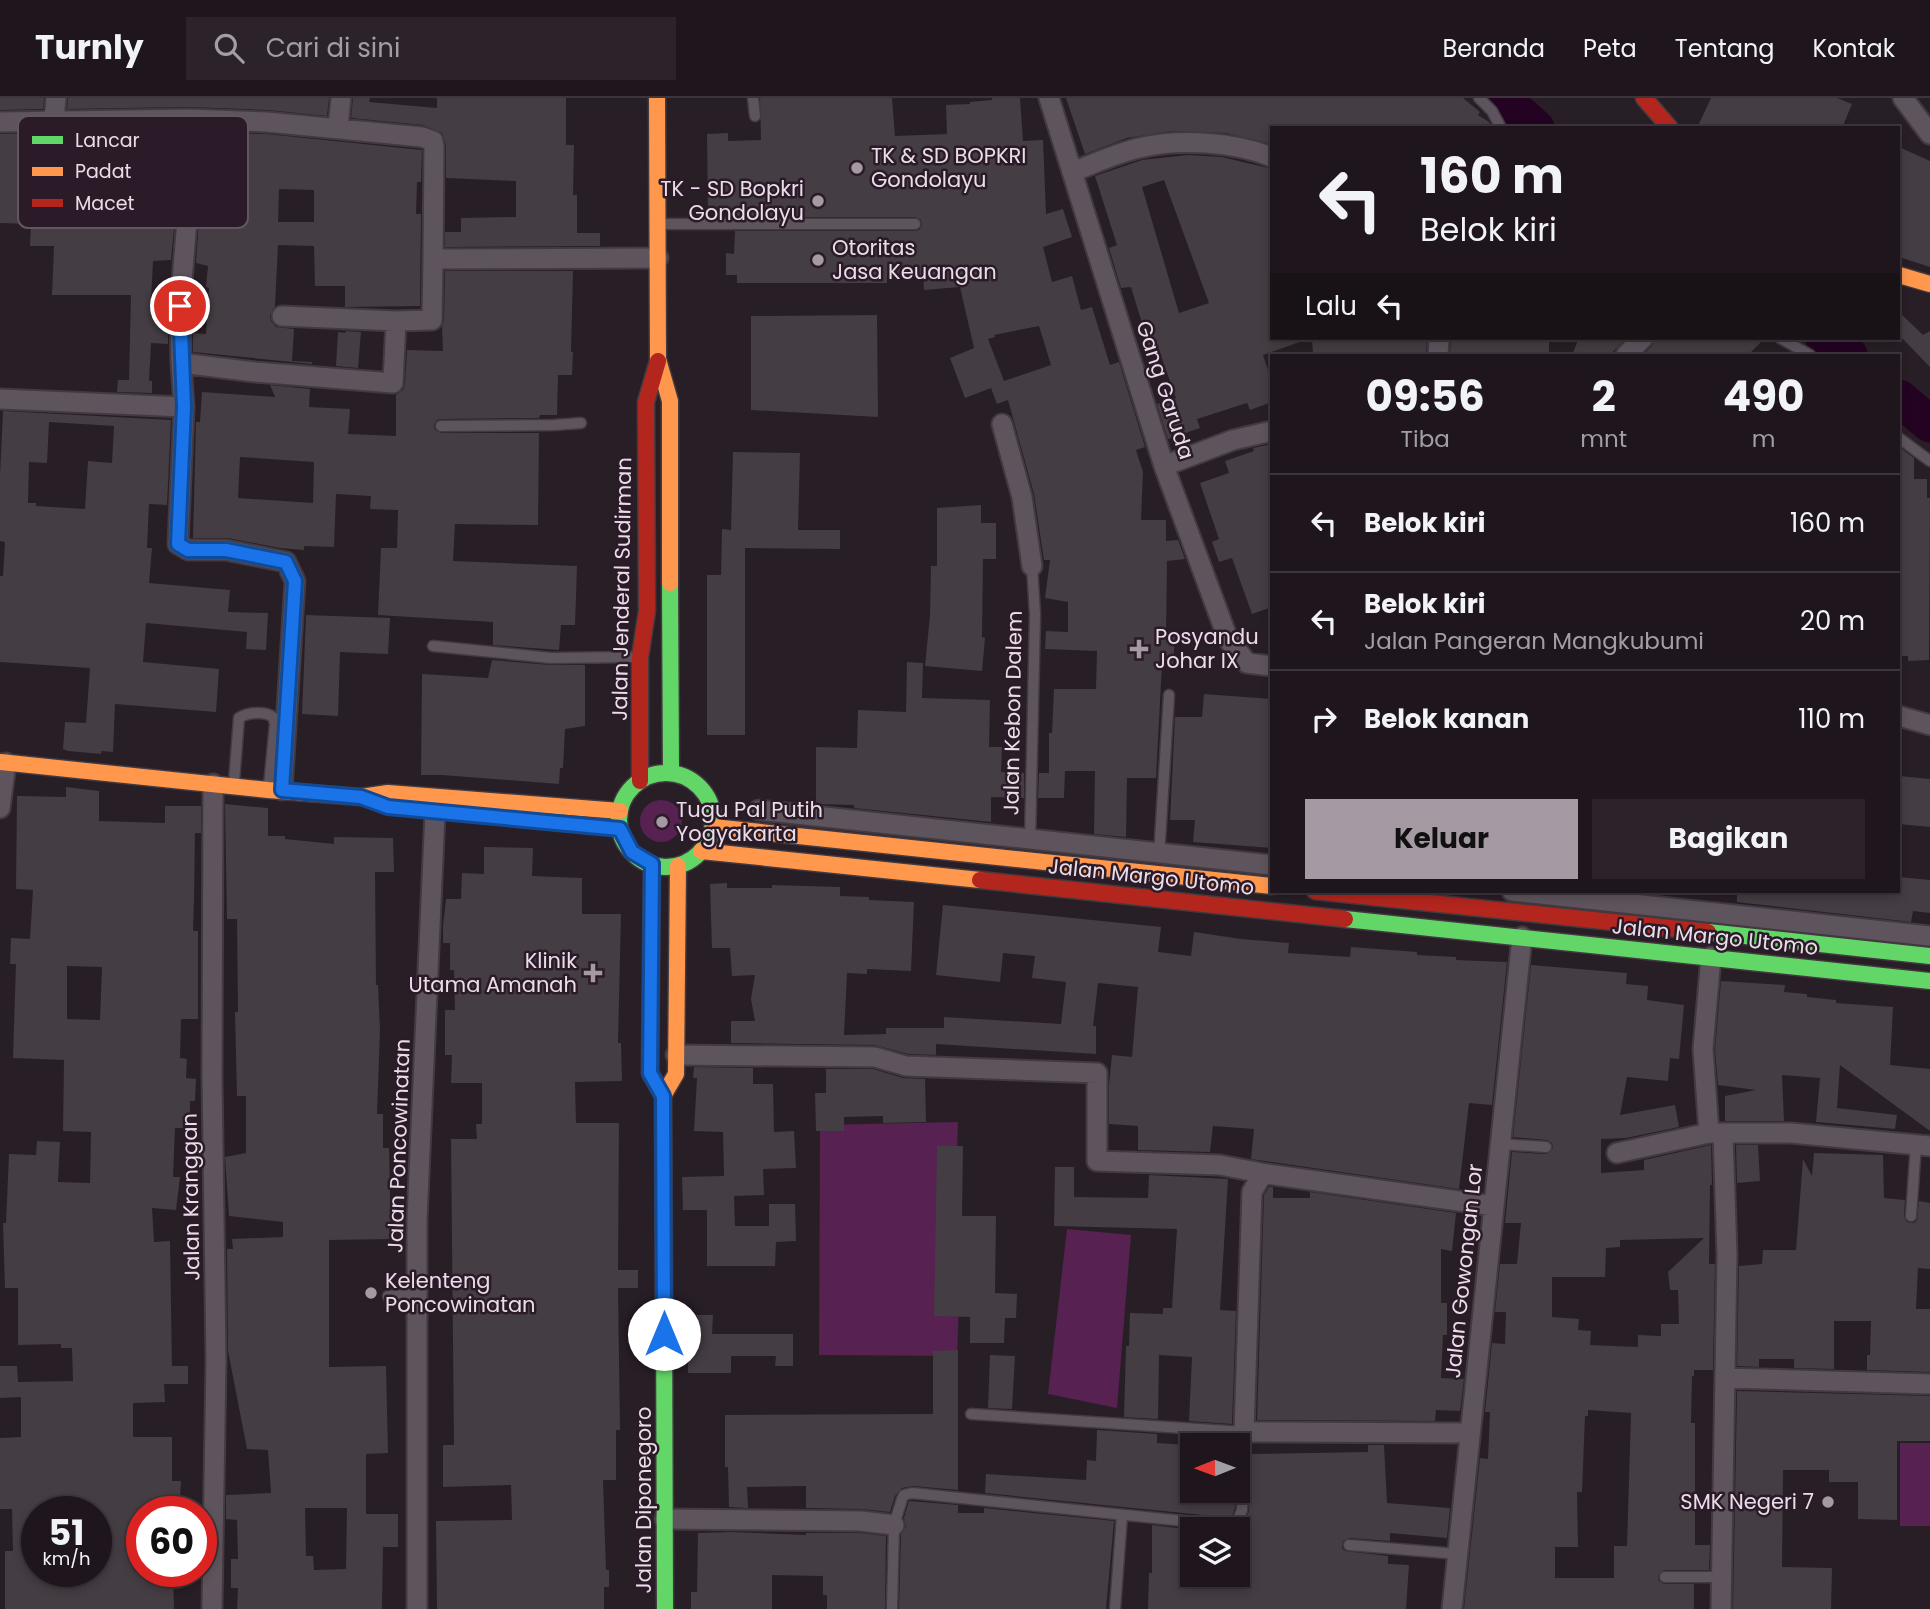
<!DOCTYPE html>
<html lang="id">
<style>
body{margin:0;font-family:Poppins,sans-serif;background:#2b2329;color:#f1f3f6;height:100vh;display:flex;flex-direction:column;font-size:26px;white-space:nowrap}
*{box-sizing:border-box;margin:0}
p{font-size:23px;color:#a19fa3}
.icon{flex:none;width:38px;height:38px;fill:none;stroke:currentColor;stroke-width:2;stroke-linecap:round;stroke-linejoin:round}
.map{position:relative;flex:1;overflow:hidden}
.sheet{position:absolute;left:1270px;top:256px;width:630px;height:539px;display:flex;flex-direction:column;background:#1e161c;border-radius:0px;box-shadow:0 4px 10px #0003,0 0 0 2px #3c353b}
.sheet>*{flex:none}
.banner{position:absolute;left:1270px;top:28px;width:630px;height:214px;border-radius:0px;box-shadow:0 4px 10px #0003,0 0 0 2px #3c353b;background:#1e161c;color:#f1f3f6;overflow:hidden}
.needle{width:46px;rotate:269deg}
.controls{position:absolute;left:1180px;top:1335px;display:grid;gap:14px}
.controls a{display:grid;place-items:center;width:70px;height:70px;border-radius:0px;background:#1e161c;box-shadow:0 4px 10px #0003,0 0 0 2px #3c353b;font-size:35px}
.speed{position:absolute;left:21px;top:1398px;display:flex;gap:14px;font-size:35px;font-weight:700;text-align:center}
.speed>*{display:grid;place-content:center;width:91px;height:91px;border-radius:50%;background:#1e161c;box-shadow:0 4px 10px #0003,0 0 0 2px #3c353b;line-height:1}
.speed small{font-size:18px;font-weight:400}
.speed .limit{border:10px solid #d22;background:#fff;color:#111}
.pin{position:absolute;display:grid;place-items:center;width:60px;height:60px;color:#fff;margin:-30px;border:4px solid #fff;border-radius:50%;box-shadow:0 2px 7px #0007}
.me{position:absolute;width:77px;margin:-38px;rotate:0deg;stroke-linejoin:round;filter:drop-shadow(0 0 5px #0008)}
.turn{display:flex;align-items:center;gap:24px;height:147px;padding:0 35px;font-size:32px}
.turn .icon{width:91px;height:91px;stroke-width:2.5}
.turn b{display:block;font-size:49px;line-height:60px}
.then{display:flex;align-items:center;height:66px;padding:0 35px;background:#0003;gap:14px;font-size:26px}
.eta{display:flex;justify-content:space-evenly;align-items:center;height:119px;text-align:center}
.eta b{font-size:42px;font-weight:700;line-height:49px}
.cta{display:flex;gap:14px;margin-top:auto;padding:14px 35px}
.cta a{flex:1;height:80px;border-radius:0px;background:#a59aa3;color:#111;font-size:28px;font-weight:700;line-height:80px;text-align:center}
.cta a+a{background:#2b2329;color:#f1f3f6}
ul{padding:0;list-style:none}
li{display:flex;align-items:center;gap:21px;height:98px;padding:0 35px;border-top:2px solid #3c353b}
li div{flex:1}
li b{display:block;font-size:26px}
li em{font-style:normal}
header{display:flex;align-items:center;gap:42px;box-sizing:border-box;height:98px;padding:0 35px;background:#1e161c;border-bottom:2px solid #3c353b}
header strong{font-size:33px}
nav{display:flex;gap:38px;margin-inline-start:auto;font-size:24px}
.search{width:490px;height:63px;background:#2b2329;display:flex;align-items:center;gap:18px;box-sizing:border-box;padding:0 24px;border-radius:0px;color:#a19fa3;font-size:26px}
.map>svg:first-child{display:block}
</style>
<header>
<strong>Turnly</strong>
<div class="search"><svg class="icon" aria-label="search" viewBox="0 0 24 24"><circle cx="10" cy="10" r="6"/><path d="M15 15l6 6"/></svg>Cari di sini</div>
<nav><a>Beranda</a><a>Peta</a><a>Tentang</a><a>Kontak</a></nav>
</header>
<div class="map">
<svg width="1930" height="1511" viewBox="0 0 1930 1511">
<rect width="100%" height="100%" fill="#281e26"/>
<!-- green -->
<path fill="#572151" d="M640 723a21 21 0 1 1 42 0a21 21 0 1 1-42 0Z
M958 1024 954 1155H961L957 1258 819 1257 820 1027Z
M1067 1131 1131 1137 1117 1310 1048 1296Z
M1900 1345H1930V1428H1900Z"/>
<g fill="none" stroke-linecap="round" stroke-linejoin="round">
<!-- river -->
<path stroke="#240322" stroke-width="37" d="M1502 0 1536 30
M1824 240 1849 257
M1899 300 1930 326"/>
</g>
<!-- building -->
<path fill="#443d43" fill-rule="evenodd" d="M0 0H44L43 11 0 12Z
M68 0H329L327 18 268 12 188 9 67 11Z
M353 0H370L369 4 437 10V0H566V47H574L573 97H577V135H600V148L445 149V134H461V120L516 119V83L446 80V47L442 35 423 27 351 20Z
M760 0H892L895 38 947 36 946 7 970 6V4L992 2V0H1020L1023 43 1043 42 1046 116 1063 111 1072 139 1043 149 1052 184 1072 178 1081 212 1092 209 1110 267 1119 264 1145 349 1136 352 1143 374 1141 422H1166V443L1178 442 1185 461 1167 463 1166 539H1175L1173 567 1162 566 1156 680H1127L1126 739 1094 736 1095 673H1065L1064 700H1038L1039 675H1049V635H1052L1054 591H1096L1097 553 1045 551 1046 533 1068 534V504L1045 500 1050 462H1044L1034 396 1008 302 997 306 991 290 965 300 950 260 974 250 960 189 924 192 923 178 887 177V185H737V177H726V155L734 156 735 133H915L919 132 922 127 921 122 915 119H735V112H708L707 36 728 35V43L761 42ZM1039 228 1051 267 1004 283 988 241 995 239 994 237Z
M1066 0H1463L1480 14 1478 17 1489 24 1492 30H1272V46L1226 35 1171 33 1127 40 1085 56Z
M1711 0H1837L1852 6 1842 30H1697Z
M176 33 175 121 171 162 153 163 151 202 168 203V246L151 245 149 283H152V295L117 294 118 282H129L131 197H52L54 148H30L31 126 0 125V36Z
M200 34 266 36 422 52 421 84H417L416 116H421L420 208 345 209V188H315L314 148 278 147 275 208 270 217 271 223 276 229 294 231 292 263 312 264V266L193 254V235L206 236 209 190 206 189 208 168 196 165 199 122ZM279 91 314 92V124H278Z
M1899 49 1930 63V169L1899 159Z
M1188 57 1222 59 1272 71V240H1305V242L1263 257 1272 284V304L1250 312 1247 305 1197 321 1200 330 1168 341 1157 306 1176 300 1160 255 1152 258 1131 189 1121 190 1109 150 1117 147 1095 78 1142 62ZM1164 82 1209 205 1179 215 1142 89Z
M445 173H573L571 254H573L572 277H558L557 317H540L539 320 441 321 437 322 434 327 435 332 441 335H539L538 427 455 426 453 463 577 468 575 527H561L559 552 493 547V524L378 517 381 450H397L398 412 370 411 371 398 336 396 334 449 304 448V452L280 450 228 440H193L196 324H200L202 294 275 299 270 287 310 291 309 309 350 311 348 336 396 338V297L403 292 405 286 407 252 443 253 442 229 444 222ZM240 359 314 364 313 405 238 400Z
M1899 214 1923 237 1930 233V269L1899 237Z
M877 217 878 319 751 312V218Z
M345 233 361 234 358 270 336 268 338 234 346 235Z
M1312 240H1427L1426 257H1313Z
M1451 240H1549V257H1450Z
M1579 240H1626L1610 257H1572Z
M1655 240H1765L1748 257H1643L1652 248Z
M3 313 171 322 167 407 149 406 147 450H152L149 485 230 492 228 514 268 515 266 552 246 551 247 534 146 525 143 564 219 571 216 614 115 606 113 654 101 653V656L68 653 63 651 65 624 86 625 90 570 0 564V478H3L5 444 0 443V377ZM49 324 114 328 112 365 88 363 85 411 36 408V405H28L29 364 47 365Z
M1272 346V509L1252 516 1232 460 1219 464 1212 444 1219 441 1200 385 1229 375 1225 363 1254 353 1253 350Z
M1899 349 1914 360V381H1927V400H1930L1929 562 1908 563V558H1899Z
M733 354 800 355 798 432H840V451L745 450V637H707V477H721L722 431 731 432Z
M981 407V425H996V461H983L982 539 985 540 982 573 925 568 930 517 931 468H937V410Z
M306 517 390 520 388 556 340 554 338 618 302 616Z
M492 562 550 567H585V628L565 631 563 670H560L559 686 442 677H421L422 576 488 580Z
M907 564 923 565 922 600 990 602 989 649H1002L1001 674 1024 675V700L991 699V724L854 710V707L816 706V649L857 650 858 612 906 614Z
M1204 596 1272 601V750L1193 744 1195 722H1170L1175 619H1202Z
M1899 678 1930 681V729L1899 726Z
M66 689 99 693V723L165 725V708H201V735H195L194 802 193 833H198V921H181L180 960 187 961 186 980 196 981 195 1003H190V1030H175L173 1079H180L176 1112 152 1110 154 1144 170 1143 172 1268H188V1286H164L165 1304 133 1305V1339H172V1383H181L179 1414H142V1474H173L174 1511H5V1453H13L12 1411H0V1340L21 1339V1299L0 1300V1268H17L18 1284 73 1283 72 1250H61V1246L18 1247V1190H5L3 1125H6L9 1056 36 1057 37 1043 60 1044 58 1084 90 1085 91 1034 63 1033 64 962 13 960 16 866H10L11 840 30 841 33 792 16 791 17 698 66 699ZM67 868 102 869 100 922 67 921ZM37 1414H96V1474H37Z
M225 706 268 710V738H285V741L334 746V739L393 740 394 774H375L376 887H378L380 932 377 1016H383V1050H389L391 1141 329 1142V1269L386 1268 388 1355 366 1356V1416H398V1449H383L382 1511H237L238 1490H231V1461H238L237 1422 226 1421V1397L271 1395 268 1352 247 1351 228 1253 227 1151H233L232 1141 283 1139V1124L229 1118 225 1059 246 1055V998H237L235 914H238L237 821H227ZM305 1410H347L346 1471 314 1472 313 1458H306Z
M484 749 533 750 532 778 582 780V816H621L618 945H621L622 983 575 984 576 1025H619L618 1172H638V1190H618L620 1332H616V1382H603L606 1472H609V1489H604V1511H437L436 1423 512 1422 511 1387 443 1389V1347H454L451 1041H477L476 1026H482V985H451L452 957H445V912H455L454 872H450V845H443V828L446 801H461L462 775 484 776Z
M1899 779 1930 782V815L1913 813 1911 824 1737 804V793H1899Z
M727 785V790H772V787L840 789V798L869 799V802L914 804 911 873 867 871V876L847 875 844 937 886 936V930H944V919L1061 926 1066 884 1032 880 1035 858 1003 855 1000 884 936 877 943 807 1161 829 1158 854 1191 858 1194 834 1241 841 1289 845 1288 855 1350 859 1351 849 1417 854V857L1456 859V862L1507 864 1492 1007 1469 1005 1459 1091 1251 1061 1254 1031 1213 1028 1210 1054 1138 1052V1028L1109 1026V986L1112 957 1132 959 1138 889 1098 885 1093 928H1096V956L936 946V957L908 956 875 947 731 945V923H755L751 901 755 877 732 878 730 850H712L710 786Z
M1531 867 1627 875 1626 886 1648 888 1647 902 1684 907 1679 961 1670 960 1668 983 1627 979 1620 1017 1675 1007 1679 1029 1626 1040 1601 1041V1075L1644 1072V1062L1711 1047 1712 1087H1710L1709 1166H1715L1713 1272H1694V1278H1692L1691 1325H1695V1447H1710L1709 1472H1664L1658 1478 1659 1483 1664 1486H1694V1511H1464L1480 1360 1488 1361 1490 1314H1485L1492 1245 1505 1246 1506 1214H1495L1500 1166H1517L1521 1125H1505L1512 1054 1546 1056 1553 1050 1552 1045 1547 1042 1513 1039ZM1704 1140 1668 1174 1670 1192H1678L1679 1226H1661V1238L1638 1237V1249L1590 1247 1591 1233 1578 1232 1579 1221 1552 1219V1179H1605L1606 1150 1620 1149V1142ZM1588 1312 1631 1315 1627 1448H1614V1480H1555V1449H1578L1577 1394H1582L1585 1318H1588Z
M1721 883 1785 887 1784 894 1807 896V899L1836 902V905L1893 909 1890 967 1930 971V1033L1840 967 1837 1010 1897 1017 1895 1031 1816 1024 1820 980 1782 977 1784 1023H1725V998L1756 992 1718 987 1715 951Z
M694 969 753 970V986H773L774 1034 794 1033 796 1070 763 1071 764 1097 734 1098 735 1128H769V1106H795L796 1143 776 1144 775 1168H707V1112H683L682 1079 724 1078 723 1034 694 1033 697 980H693Z
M826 971H873L903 980 925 981 926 1024 883 1025V1018L844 1019V1033H816L815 995H826Z
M1736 1047H1758L1760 1083 1737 1085Z
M937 1048H963L962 1118H996L995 1195 1017 1196 1016 1220H1005L1004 1245H970V1219L934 1218Z
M1814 1055 1883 1057 1884 1100 1905 1102 1904 1118 1907 1124 1914 1125 1917 1122 1919 1103 1930 1105V1171L1918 1170 1916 1211H1930V1274L1867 1272V1257H1870L1871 1223H1834V1271L1794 1270V1261H1759V1269L1737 1268 1739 1168 1762 1166 1763 1152H1796L1803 1061 1812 1078Z
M1055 1069H1074V1099L1148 1100 1149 1077 1228 1081 1220 1212 1236 1213 1232 1326 1189 1323 1192 1259 1159 1257 1158 1321 1124 1319 1126 1248H1129L1130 1215 1163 1216V1210H1172L1177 1131 1054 1128Z
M1269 1089H1273V1100H1310V1094L1456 1115 1452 1153 1441 1151V1205H1447V1237H1443L1441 1280 1464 1281 1460 1313 1436 1312 1435 1323 1257 1322 1264 1097Z
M688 1217H713L712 1236H793V1268H775L776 1258H731V1275H688Z
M958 1252V1392L913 1388 902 1390 895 1398 890 1414 861 1411 806 1410V1388L747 1389 748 1410 729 1409 728 1369H725V1317L933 1316V1253Z
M990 1257 1015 1258 1012 1311 988 1310Z
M1737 1293 1930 1298V1343H1897V1422L1858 1421V1384H1829V1372H1783L1782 1469 1832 1470 1831 1511H1733Z
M1097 1332 1157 1336V1345L1188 1347V1338L1234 1341 1236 1348H1192V1393H1235V1410L1232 1418 1223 1419 985 1395 986 1376 1086 1382 1087 1362 1096 1363Z
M1368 1347H1384L1387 1405 1450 1410 1447 1440 1390 1435V1443L1350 1440 1343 1443 1342 1450 1345 1453 1388 1458V1466L1409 1467 1406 1511H1148L1149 1475H1152V1427L1194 1432H1192V1477H1197V1487H1237V1432L1244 1427 1249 1413 1251 1356 1368 1354Z
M909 1403 958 1407V1415H984V1410L1114 1423 1106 1511H899L901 1436 906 1429 904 1420Z
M730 1434 806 1437V1435H860L886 1438 885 1511H827V1497H823V1478L772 1477V1511H691V1494H697L698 1435Z"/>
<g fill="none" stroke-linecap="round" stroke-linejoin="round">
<!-- lane casing -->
<g stroke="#423a40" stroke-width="13">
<path id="lane" d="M753 0 755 18
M1479 0 1492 13 1501 30
M662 126H915
M1780 240 1810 257
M441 328 554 327 581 325
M1899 340 1930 363
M433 548 551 560 636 559
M234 684 239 620C248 614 265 613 273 619L275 626 269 688
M1030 744 1035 516 1032 468
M1159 758 1169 597
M1500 1046 1546 1049
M1911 1118 1916 1046
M388 1198 417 1196
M1349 1447 1458 1456
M1665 1479H1720
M892 1511 894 1427 902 1401 904 1397 912 1395 1223 1427 1237 1424 1242 1412 1244 1334 971 1316
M1115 1511 1122 1417"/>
</g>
<!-- street casing -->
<g stroke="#423a40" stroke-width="23">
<path id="street" d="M1049 0 1164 368 1228 541 1247 565 1272 568
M1903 0 1930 36
M54 22 56 0
M0 24 188 21 267 24 422 39 433 43 434 49 433 161 658 160
M338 30 341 0
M1072 74C1094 66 1116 55 1139 50 1178 40 1235 44 1272 59
M282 218 396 223
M1438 257 1439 240
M1626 257 1643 240
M181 265 180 208 187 122 188 21
M0 301 184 309
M1002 326 1022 399 1032 468
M1164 368 1233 342 1272 333
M1899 618 1930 627
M282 692 295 483 286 464 226 452H188L178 446 184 309 181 265 255 274 393 285 396 223 432 222 433 161
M0 710 6 665
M759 712 1272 767
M1512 793 1930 838
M1711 859 1703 951 1709 1035H1791L1930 1048
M676 957 875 959 906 968 1097 975V1063L1220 1067 1267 1076 1494 1108
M1617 1055 1709 1035
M1267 1076 1260 1080 1252 1094 1244 1334 1470 1335
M1725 1280 1930 1286
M665 1421 861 1423 894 1427
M212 1511 216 1263 212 978 213 686
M417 1511V1121L435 714
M1452 1511 1522 839
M1721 1511 1727 1157 1723 1036"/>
</g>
<!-- fast casing -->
<g stroke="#423a40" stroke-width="19">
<path id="fast" d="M670 485 671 675
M619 722a47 47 0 1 1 94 0a47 47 0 1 1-94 0Z
M1345 821 1930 883
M1708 834 1930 858
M664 1203 665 1511"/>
</g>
<!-- slow casing -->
<g stroke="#423a40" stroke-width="19">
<path id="slow" d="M657 0 658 261 670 303V485
M1899 177 1930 186
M0 664 268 692 361 699 388 695 620 713
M713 729 1272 788
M701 753 980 782
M652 766 650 975 663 998 664 1203
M663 998 676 976 678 768"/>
</g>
<!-- jam casing -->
<g stroke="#423a40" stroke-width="19">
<path id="jam" d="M1644 0 1670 30
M640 683V559L647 513 646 304 658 263
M980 782 1345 821
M1315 793 1708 834"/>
</g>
<!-- lane -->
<use href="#lane" stroke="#5e545d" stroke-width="10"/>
<!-- street -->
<use href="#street" stroke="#5e545d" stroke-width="19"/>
<!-- fast -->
<use href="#fast" stroke="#63d668" stroke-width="16"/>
<!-- slow -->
<use href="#slow" stroke="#ff974d" stroke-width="16"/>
<!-- jam -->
<use href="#jam" stroke="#b3261e" stroke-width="16"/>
</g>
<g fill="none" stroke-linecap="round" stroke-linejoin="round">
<!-- route casing -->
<g stroke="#114b97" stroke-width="18">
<path id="route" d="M180 208 184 309 178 446 188 452H226L286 464 295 483 282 692 361 699 388 709 620 731 632 754 652 766 650 975 663 998 664 1236"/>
</g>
<!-- route -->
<use href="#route" stroke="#1a73e8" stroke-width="12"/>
</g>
<!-- markers -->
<g fill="#a59aa3" stroke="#2b1b29" stroke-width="2.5">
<circle cx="857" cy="70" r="7"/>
<circle cx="818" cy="103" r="7"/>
<circle cx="818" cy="162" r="7"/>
<path d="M1135.5 540.5h7v7h7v7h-7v7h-7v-7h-7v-7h7z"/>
<circle cx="662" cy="724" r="7"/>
<path d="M589.5 864.5h7v7h7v7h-7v7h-7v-7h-7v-7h7z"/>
<circle cx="371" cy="1195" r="7"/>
<circle cx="1828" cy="1404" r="7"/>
</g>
<g text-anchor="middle" stroke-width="5" stroke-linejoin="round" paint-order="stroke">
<!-- poi labels -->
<g font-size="21" fill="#e9dde7" stroke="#2b1b29" text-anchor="start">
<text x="871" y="65">TK &amp; SD BOPKRI<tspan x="871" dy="24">Gondolayu</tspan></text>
<text x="804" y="98" text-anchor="end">TK - SD Bopkri<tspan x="804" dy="24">Gondolayu</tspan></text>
<text x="832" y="157">Otoritas<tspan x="832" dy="24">Jasa Keuangan</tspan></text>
<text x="1155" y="546">Posyandu<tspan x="1155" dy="24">Johar IX</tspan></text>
<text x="676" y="719">Tugu Pal Putih<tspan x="676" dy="24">Yogyakarta</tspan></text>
<text x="577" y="870" text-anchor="end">Klinik<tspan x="577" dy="24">Utama Amanah</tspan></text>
<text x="385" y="1190">Kelenteng<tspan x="385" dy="24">Poncowinatan</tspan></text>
<text x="1814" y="1411" text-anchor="end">SMK Negeri 7</text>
</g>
<!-- street labels -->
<g font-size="21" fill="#e9dde7" stroke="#2b1b29">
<text transform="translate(1165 292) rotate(72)" y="7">Gang Garuda</text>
<text transform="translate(622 491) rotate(-89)" y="7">Jalan Jenderal Sudirman</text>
<text transform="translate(1013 615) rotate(-89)" y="7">Jalan Kebon Dalem</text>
<text transform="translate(1151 779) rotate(6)" y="7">Jalan Margo Utomo</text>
<text transform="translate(1715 839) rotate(6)" y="7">Jalan Margo Utomo</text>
<text transform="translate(399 1048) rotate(-88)" y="7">Jalan Poncowinatan</text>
<text transform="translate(191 1099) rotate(-91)" y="7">Jalan Kranggan</text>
<text transform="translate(1464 1173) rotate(-84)" y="7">Jalan Gowongan Lor</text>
<text transform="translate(644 1402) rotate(-90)" y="7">Jalan Diponegoro</text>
</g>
</g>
<!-- legend -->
<rect x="18" y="18" width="230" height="112" rx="10" fill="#2b1b29" stroke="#645562" stroke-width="2"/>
<rect x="32" y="38" width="31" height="8" fill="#63d668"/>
<rect x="32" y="69" width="31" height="9" fill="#ff974d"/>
<rect x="32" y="101" width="31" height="8" fill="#b3261e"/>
<g font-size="19" fill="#e9dde7">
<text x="75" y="49">Lancar</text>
<text x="75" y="80">Padat</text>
<text x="75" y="112">Macet</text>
</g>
</svg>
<div class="controls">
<a><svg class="needle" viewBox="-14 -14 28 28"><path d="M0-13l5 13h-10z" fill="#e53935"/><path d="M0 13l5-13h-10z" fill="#a19fa3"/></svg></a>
<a><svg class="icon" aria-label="layers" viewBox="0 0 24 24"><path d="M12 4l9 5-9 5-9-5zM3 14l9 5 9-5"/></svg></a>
</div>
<div class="speed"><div>51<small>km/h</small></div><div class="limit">60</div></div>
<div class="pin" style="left:180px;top:208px;background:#d93025"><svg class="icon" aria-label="arrive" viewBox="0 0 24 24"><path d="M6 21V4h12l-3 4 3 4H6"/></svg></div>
<svg class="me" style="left:664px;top:1236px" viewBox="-20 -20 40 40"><circle r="19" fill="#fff"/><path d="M0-13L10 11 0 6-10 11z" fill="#1a73e8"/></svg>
<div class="banner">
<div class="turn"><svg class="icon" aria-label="left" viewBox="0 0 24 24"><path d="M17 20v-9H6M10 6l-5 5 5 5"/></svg><div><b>160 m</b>Belok kiri</div></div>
<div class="then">Lalu<svg class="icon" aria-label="left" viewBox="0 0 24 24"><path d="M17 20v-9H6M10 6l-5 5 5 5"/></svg></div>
</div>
<section class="sheet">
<div class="eta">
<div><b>09:56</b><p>Tiba</p></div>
<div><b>2</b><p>mnt</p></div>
<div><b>490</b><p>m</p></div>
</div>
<ul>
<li><svg class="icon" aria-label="left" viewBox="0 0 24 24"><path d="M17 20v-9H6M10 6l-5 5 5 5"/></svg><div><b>Belok kiri</b></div><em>160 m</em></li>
<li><svg class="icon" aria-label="left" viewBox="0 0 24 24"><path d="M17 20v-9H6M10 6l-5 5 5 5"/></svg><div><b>Belok kiri</b><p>Jalan Pangeran Mangkubumi</p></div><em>20 m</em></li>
<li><svg class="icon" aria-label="right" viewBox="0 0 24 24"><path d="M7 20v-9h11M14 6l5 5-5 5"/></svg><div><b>Belok kanan</b></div><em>110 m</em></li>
</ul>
<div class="cta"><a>Keluar</a><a>Bagikan</a></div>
</section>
</div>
